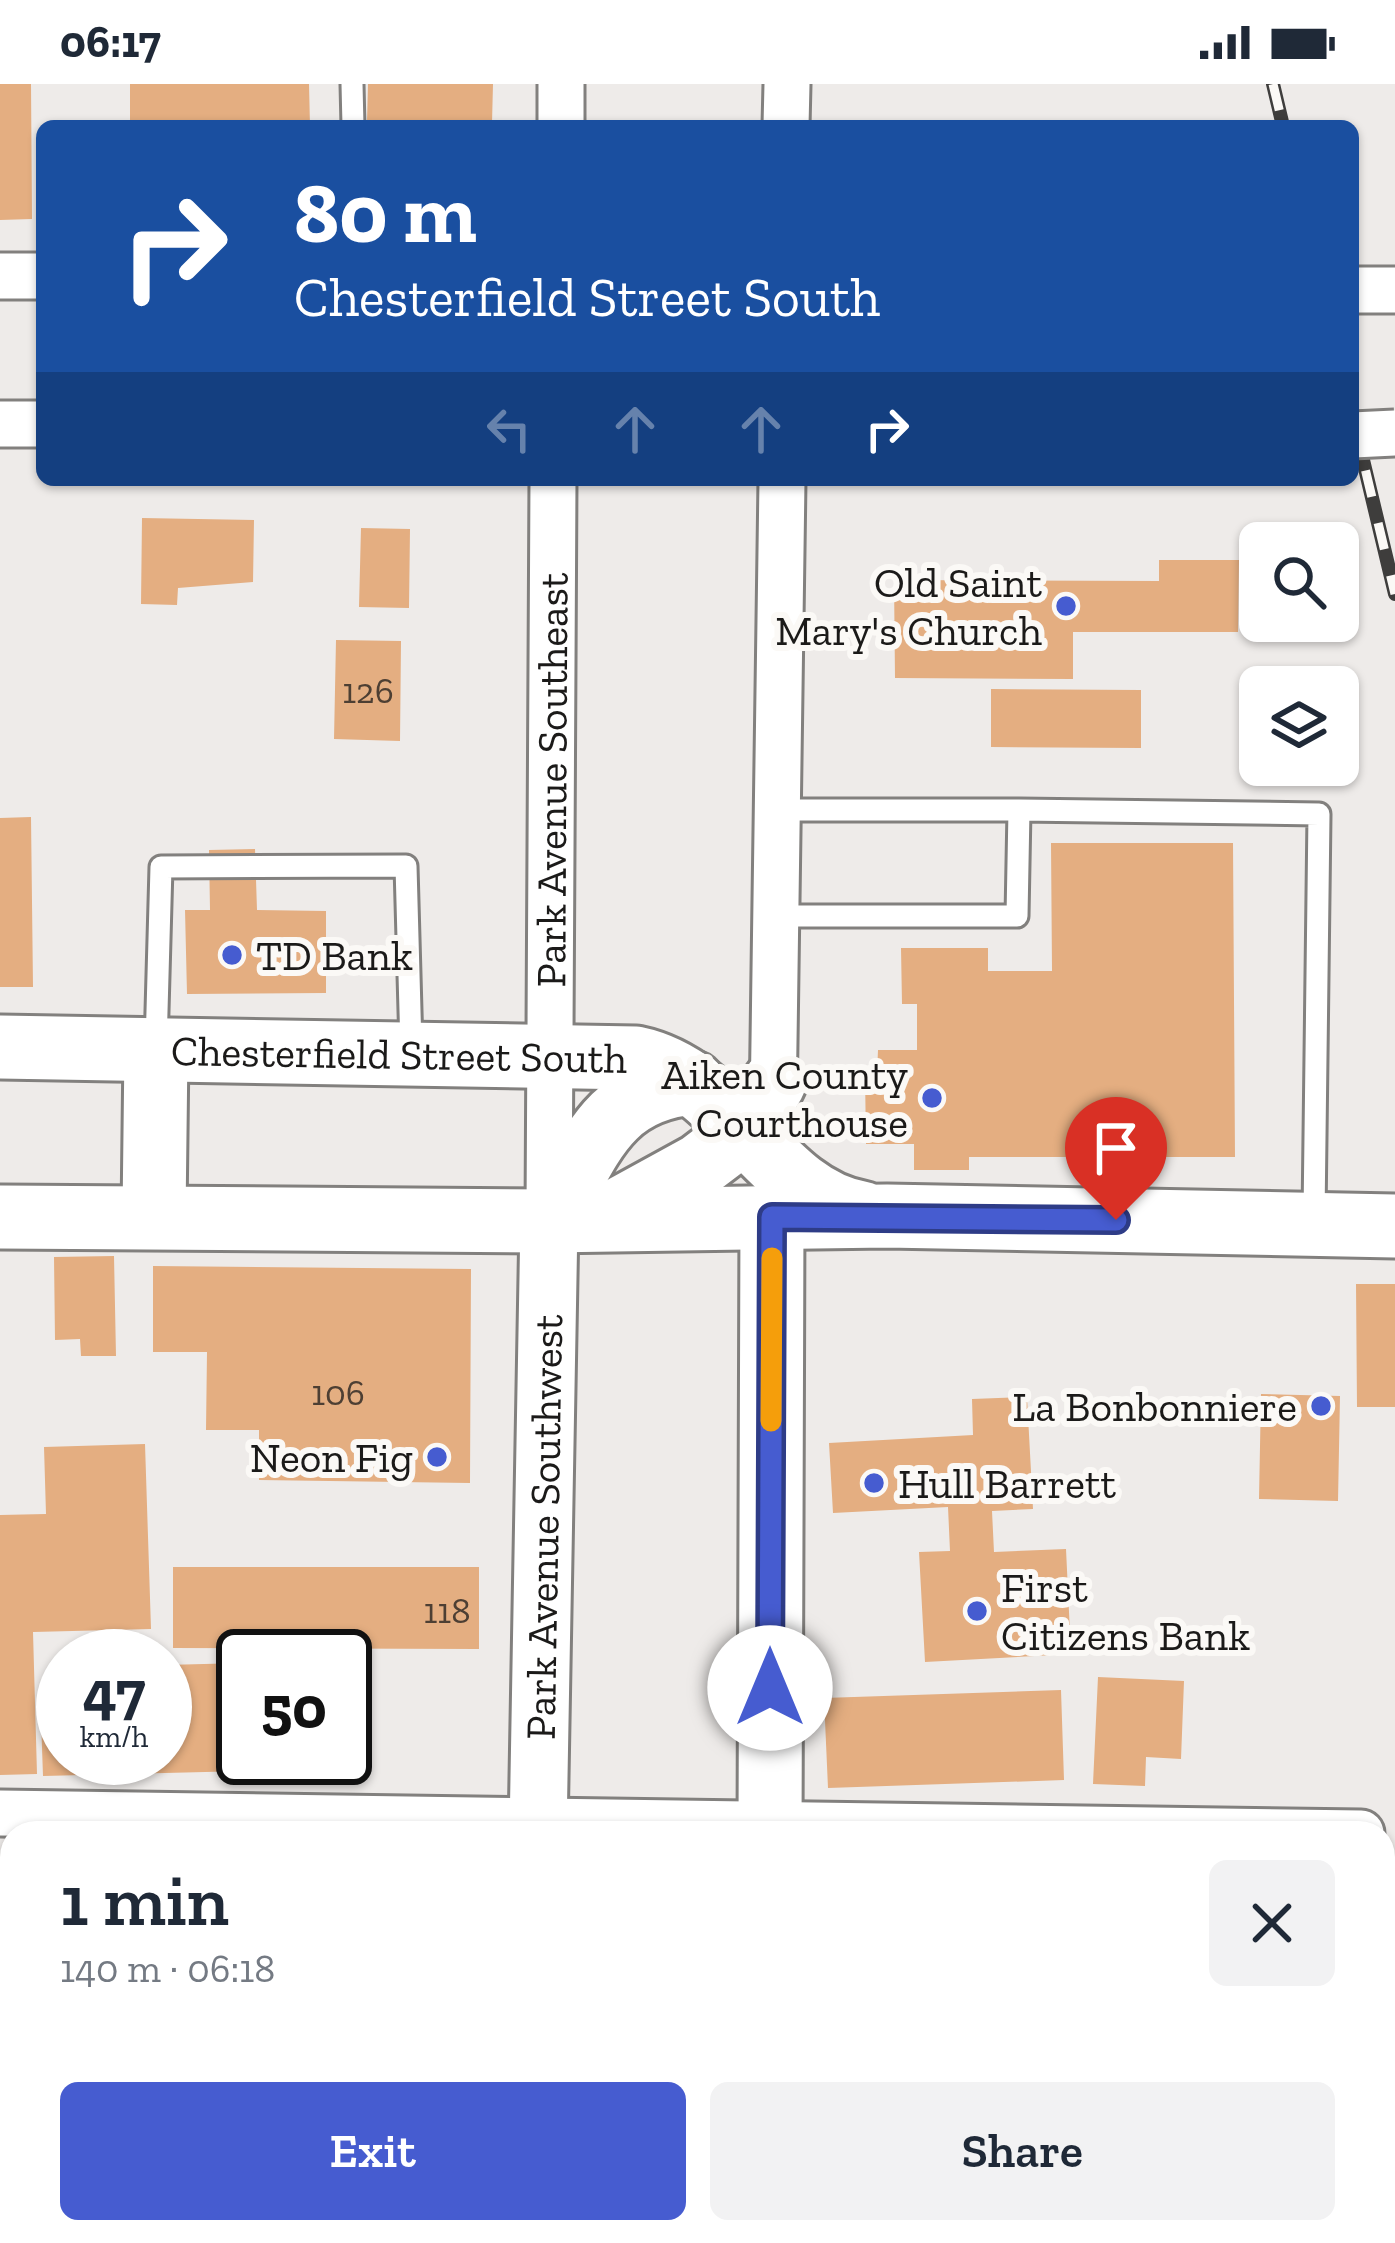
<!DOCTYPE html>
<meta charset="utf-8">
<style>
body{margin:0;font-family:"Zilla Slab",serif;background:#f2f2f3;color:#1f2937;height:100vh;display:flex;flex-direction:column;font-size:45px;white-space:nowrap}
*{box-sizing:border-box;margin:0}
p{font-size:39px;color:#747a83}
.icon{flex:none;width:66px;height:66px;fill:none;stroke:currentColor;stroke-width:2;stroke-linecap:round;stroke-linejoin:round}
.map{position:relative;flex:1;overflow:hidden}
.sheet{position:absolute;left:0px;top:1737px;width:1395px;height:423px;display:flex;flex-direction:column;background:#fff;border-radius:36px 36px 0 0;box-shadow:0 3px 9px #0004}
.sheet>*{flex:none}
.top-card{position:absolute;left:36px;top:36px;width:1323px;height:366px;border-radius:18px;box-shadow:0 3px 9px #0004;background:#1a4fa0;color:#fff;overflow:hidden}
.fabs{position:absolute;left:1239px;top:438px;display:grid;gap:24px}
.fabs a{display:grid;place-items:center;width:120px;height:120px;border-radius:18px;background:#fff;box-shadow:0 3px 9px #0004;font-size:60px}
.speed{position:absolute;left:36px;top:1545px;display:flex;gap:24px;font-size:60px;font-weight:700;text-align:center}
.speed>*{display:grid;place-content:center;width:156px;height:156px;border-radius:50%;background:#fff;box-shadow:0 3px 9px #0004;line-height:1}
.speed small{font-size:30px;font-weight:400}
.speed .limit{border:6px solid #111;border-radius:18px;background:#fff;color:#111}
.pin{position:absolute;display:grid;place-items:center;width:102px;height:102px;color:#fff;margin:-123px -51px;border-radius:50% 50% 50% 0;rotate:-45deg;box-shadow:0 0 12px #0007}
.pin .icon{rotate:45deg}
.me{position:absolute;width:132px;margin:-66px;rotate:0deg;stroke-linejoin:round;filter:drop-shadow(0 0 9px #0008)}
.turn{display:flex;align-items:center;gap:42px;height:252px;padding:0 60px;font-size:54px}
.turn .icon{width:156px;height:156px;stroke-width:2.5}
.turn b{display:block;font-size:84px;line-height:102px}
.lanes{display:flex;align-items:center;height:114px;padding:0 60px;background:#0003;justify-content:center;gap:60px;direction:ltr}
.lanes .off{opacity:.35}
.round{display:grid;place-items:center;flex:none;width:126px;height:126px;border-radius:18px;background:#f2f2f3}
.headline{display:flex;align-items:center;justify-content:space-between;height:204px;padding:0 60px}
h1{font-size:72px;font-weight:600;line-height:90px}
.cta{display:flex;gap:24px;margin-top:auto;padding:24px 60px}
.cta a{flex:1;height:138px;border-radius:18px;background:#465cd0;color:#fff;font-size:48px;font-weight:600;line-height:138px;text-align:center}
.cta a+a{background:#f2f2f3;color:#1f2937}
.status{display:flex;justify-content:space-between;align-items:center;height:84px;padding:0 60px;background:#fff;direction:ltr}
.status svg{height:33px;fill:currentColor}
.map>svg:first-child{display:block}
</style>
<div class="status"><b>06:17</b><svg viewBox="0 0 49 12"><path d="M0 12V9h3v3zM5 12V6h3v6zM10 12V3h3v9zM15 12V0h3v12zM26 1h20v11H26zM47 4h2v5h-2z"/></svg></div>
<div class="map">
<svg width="1395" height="2159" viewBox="0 0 1395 2159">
<rect width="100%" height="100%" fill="#eeebe9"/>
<!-- building -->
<path fill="#e4ae81" d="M0 0H31L32 135 0 136Z
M130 0H309L310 42H130Z
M368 0H493L492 39 367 37Z
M142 434 254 436 253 498 178 504 177 521 141 520Z
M361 444 410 445 409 524 359 523Z
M1159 476H1239L1238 548H1073V595L895 594 894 496 1159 497Z
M336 556 401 557 400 657 334 655Z
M991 605 1141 606V664L991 663Z
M31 733 33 903H0V734Z
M1051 759H1233L1235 1073H969V1086H914V1060H866L865 990H877L878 966H917V920H902L901 864H988V887H1052Z
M255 765 257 826 326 827V909L187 910 185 826H210L209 766Z
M114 1172 116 1272H81L80 1255 55 1256 54 1173Z
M153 1182 471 1185 470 1399 259 1396V1346H206L207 1268H153Z
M1356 1200H1395V1323H1357Z
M1261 1310 1340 1312 1338 1417 1259 1415Z
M1027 1313 1033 1425 992 1427 994 1468 1066 1465 1071 1570 925 1578 919 1468 950 1467 948 1423 833 1429 829 1359 973 1351 972 1315Z
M145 1360 151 1545 33 1548 37 1690 0 1691V1431L46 1430 44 1363Z
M173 1483H479V1565L173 1564Z
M243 1579V1674H283V1686L43 1692 40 1607 63 1606V1674H165V1581Z
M1098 1593 1184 1597 1181 1675 1146 1673 1145 1702 1093 1700Z
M345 1601H352L355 1677H345Z
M1061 1606 1064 1696 828 1704 824 1614Z
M0 1939H12V2148H86V2159H0Z
M127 2148H479V2159H128Z
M1007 2148H1102L1103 2159H1007Z"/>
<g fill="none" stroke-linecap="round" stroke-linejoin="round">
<!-- service casing -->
<g stroke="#82807e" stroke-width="27">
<path id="service" d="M352 0 353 42
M777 726H1019
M776 832H1017L1019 726 1319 730 1314 1133
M156 963 161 783 406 782 411 963"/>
</g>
<!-- pedestrian casing -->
<g stroke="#82807e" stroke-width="39">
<path id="pedestrian" d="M102 2148V2159"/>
</g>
<!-- minor casing -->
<g stroke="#82807e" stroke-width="51">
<g id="minor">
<path d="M561 42V0"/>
<path d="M786 42 787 0"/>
<path d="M0 192H42"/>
<path d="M1353 206H1395"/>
<path d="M0 340H42"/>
<path d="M773 1027 782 396"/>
<path id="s1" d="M549 1131 553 396"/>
<path d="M0 1729 1361 1749"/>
<path d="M0 1882H12"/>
<path d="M1383 1897 1395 1896"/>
<path d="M1335 2148V2159"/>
</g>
</g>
<!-- tertiary casing -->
<g stroke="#82807e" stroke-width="63">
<g id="tertiary">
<path id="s2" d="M538 1749 549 1137"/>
<path d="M530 2159V2148"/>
</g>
</g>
<!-- secondary casing -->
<g stroke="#82807e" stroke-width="69">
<g id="secondary">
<path id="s3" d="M0 963 636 974C732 994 769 1114 862 1129"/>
<path d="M154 1131 156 966"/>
<path d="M607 1132 700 1081 746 1046 774 999"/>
<path d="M0 1133 549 1137 887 1132 1395 1142"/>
<path d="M549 1137C590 1068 604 1007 693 999"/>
<path d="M770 1749 772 1133"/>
<path d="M768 2159V2148"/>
</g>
</g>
<!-- service -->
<use href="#service" stroke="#fff" stroke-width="21"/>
<!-- pedestrian -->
<use href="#pedestrian" stroke="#fff" stroke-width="33"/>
<!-- minor -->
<use href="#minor" stroke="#fff" stroke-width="45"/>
<!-- tertiary -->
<use href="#tertiary" stroke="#fff" stroke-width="57"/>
<!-- secondary -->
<use href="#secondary" stroke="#fff" stroke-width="63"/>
<!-- rail casing -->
<g stroke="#3e3d3c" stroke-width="14">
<path id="rail" d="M1273 0 1283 42
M1353 334 1395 510"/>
</g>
<!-- rail -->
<use href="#rail" stroke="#fbf9f6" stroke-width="9" stroke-dasharray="27" stroke-linecap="butt"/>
<!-- minor-bridge casing -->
<g stroke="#82807e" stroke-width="51" stroke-linecap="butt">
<path id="minor-bridge" d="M1353 351 1395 349"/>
</g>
<!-- minor-bridge -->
<use href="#minor-bridge" stroke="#fff" stroke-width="45"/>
</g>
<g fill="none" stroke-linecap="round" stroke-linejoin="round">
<!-- route casing -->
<g stroke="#2e3c87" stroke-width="30">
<path id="route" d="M770 1604 772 1133 1116 1136"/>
</g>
<!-- route -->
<use href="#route" stroke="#465cd0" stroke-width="21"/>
<!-- slow -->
<path stroke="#f59e0b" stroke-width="21" d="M771 1337 772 1174"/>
</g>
<!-- markers -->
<g fill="#465cd0" stroke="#fbf9f6" stroke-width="4.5">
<circle cx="1066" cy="522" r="12"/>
<circle cx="232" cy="871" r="12"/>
<circle cx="932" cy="1014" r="12"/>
<circle cx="1321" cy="1322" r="12"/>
<circle cx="437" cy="1373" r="12"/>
<circle cx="874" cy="1399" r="12"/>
<circle cx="977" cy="1527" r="12"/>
</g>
<g text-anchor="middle" stroke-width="12" stroke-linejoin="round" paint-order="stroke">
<!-- number labels -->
<g font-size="36" fill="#4d3f33">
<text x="368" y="619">126</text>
<text x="338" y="1321">106</text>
<text x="447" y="1539">118</text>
</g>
<!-- poi labels -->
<g font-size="42" fill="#1b1a19" stroke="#fbf9f6" text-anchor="end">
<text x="1042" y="513">Old Saint<tspan x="1042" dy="48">Mary's Church</tspan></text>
<text x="256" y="886" text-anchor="start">TD Bank</text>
<text x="908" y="1005">Aiken County<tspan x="908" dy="48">Courthouse</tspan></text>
<text x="1297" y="1337">La Bonbonniere</text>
<text x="413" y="1388">Neon Fig</text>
<text x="898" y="1414" text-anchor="start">Hull Barrett</text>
<text x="1001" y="1518" text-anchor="start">First<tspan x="1001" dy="48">Citizens Bank</tspan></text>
</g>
<!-- street labels -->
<g font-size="42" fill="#1b1a19" stroke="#fbf9f6">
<text dy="15" stroke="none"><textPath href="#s1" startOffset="435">Park Avenue Southeast</textPath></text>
<text dy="15" stroke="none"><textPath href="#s3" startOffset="399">Chesterfield Street South</textPath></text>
<text dy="15" stroke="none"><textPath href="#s2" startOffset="306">Park Avenue Southwest</textPath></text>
</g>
</g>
</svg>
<div class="fabs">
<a><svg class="icon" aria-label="search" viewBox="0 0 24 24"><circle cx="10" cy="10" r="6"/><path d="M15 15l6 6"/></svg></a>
<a><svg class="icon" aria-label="layers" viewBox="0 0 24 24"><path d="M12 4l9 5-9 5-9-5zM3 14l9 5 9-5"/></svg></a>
</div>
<div class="speed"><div>47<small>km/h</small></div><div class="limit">50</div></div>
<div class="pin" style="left:1116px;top:1136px;background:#d93025"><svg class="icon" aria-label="arrive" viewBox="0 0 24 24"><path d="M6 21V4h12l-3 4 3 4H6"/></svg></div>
<svg class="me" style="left:770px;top:1604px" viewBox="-20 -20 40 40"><circle r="19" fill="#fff"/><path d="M0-13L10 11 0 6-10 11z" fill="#465cd0"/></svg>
<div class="top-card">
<div class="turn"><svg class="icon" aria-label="right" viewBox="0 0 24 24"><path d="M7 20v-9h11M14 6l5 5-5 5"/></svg><div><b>80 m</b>Chesterfield Street South</div></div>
<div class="lanes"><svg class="icon off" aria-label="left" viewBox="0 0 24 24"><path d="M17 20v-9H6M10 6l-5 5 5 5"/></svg><svg class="icon off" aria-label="ahead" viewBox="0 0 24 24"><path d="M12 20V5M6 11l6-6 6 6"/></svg><svg class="icon off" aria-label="ahead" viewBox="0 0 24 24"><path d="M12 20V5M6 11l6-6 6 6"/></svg><svg class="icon" aria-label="right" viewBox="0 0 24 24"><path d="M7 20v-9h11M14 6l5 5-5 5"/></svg></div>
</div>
<section class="sheet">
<div class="headline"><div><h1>1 min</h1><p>140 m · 06:18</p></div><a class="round"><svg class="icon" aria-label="close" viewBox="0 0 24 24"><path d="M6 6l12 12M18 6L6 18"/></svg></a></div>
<div class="cta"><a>Exit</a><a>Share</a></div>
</section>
</div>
